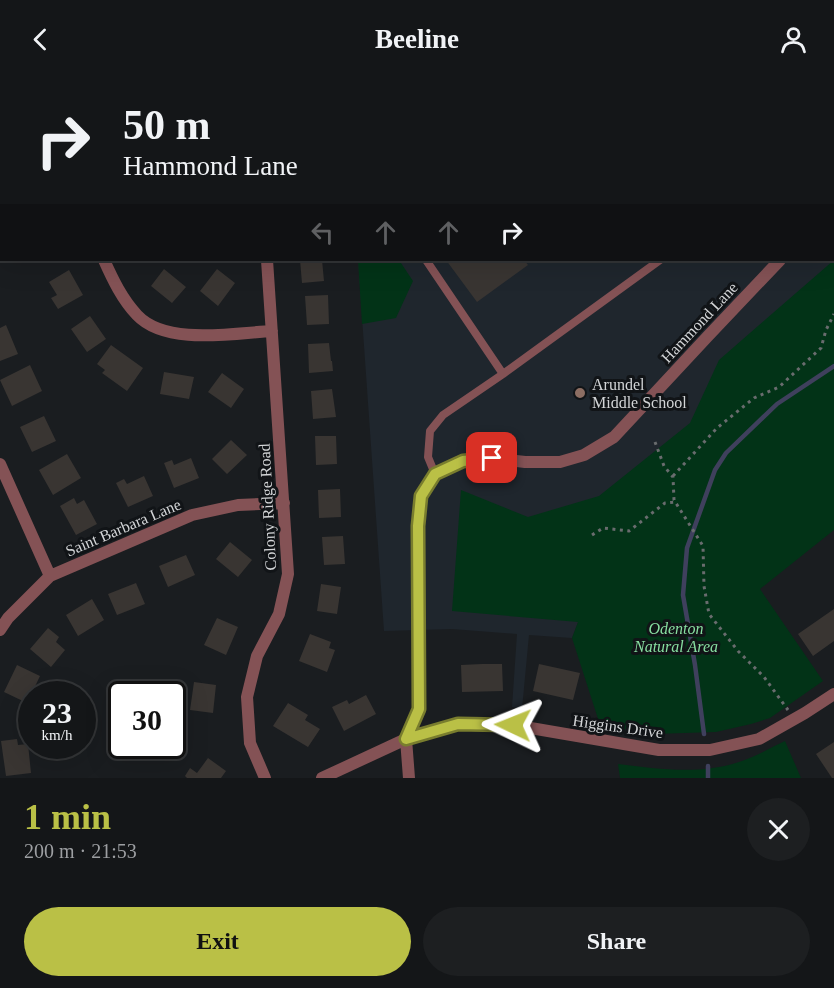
<!DOCTYPE html>
<meta charset="utf-8">
<style>
body{margin:0;font-family:Georgia,serif;background:#1d1f21;color:#f1f3f6;height:100vh;display:flex;flex-direction:column;font-size:22px;white-space:nowrap}
*{box-sizing:border-box;margin:0}
p{font-size:20px;color:#9d9fa2}
.icon{flex:none;width:33px;height:33px;fill:none;stroke:currentColor;stroke-width:2;stroke-linecap:round;stroke-linejoin:round}
.map{position:relative;height:700px;overflow:hidden}
.drawer{display:flex;flex-direction:column;background:#141618;flex:1}
.drawer>*{flex:none}
.banner{position:absolute;left:0px;top:0px;width:834px;height:183px;box-shadow:0 6px 24px #0002,0 0 0 2px #333537;background:#141618;color:#f1f3f6;overflow:hidden}
.speed{position:absolute;left:18px;top:603px;display:flex;gap:12px;font-size:30px;font-weight:700;text-align:center}
.speed>*{display:grid;place-content:center;width:78px;height:78px;border-radius:50%;background:#141618;box-shadow:0 6px 24px #0002,0 0 0 2px #333537;line-height:1}
.speed small{font-size:15px;font-weight:400}
.speed .limit{border:3px solid #111;border-radius:9px;background:#fff;color:#111}
.pin{position:absolute;display:grid;place-items:center;width:51px;height:51px;color:#fff;margin:-26px;border-radius:12px;box-shadow:0 3px 9px #0006}
.me{position:absolute;width:66px;margin:-33px;rotate:272deg;stroke-linejoin:round;filter:drop-shadow(0 0 4px #0008)}
.turn{display:flex;align-items:center;gap:21px;height:126px;padding:0 24px;font-size:27px}
.turn .icon{width:78px;height:78px;stroke-width:2.5}
.turn b{display:block;font-size:42px;line-height:51px}
.lanes{display:flex;align-items:center;height:57px;padding:0 24px;background:#0003;justify-content:center;gap:30px;direction:ltr}
.lanes .off{opacity:.35}
.round{display:grid;place-items:center;flex:none;width:63px;height:63px;border-radius:32px;background:#1d1f21}
.headline{display:flex;align-items:center;justify-content:space-between;height:102px;padding:0 24px}
h1{font-size:36px;font-weight:700;line-height:45px;color:#bac046}
.action{display:flex;gap:12px;margin-top:auto;padding:12px 24px}
.action a{flex:1;height:69px;border-radius:36px;background:#bac046;color:#111;font-size:24px;font-weight:700;line-height:69px;text-align:center}
.action a+a{background:#1d1f21;color:#f1f3f6}
header{display:flex;justify-content:space-between;align-items:center;height:78px;padding:0 24px;background:#141618;font-size:27px;font-weight:700}
.map>svg:first-child{display:block}
</style>
<header><svg class="icon" aria-label="back" viewBox="0 0 24 24"><path d="M15 5l-7 7 7 7"/></svg>Beeline<svg class="icon" aria-label="person" viewBox="0 0 24 24"><circle cx="12" cy="8" r="4"/><path d="M4 21q1-7 8-7t8 7"/></svg></header>
<div class="map">
<svg width="834" height="700" viewBox="0 0 834 700">
<rect width="100%" height="100%" fill="#1a1d20"/>
<!-- built -->
<path fill="#1f262d" d="M347 0H834V288L611 458 572 560 529 557 522 631 512 629 517 556 452 551 384 553 358 182H832V2H347Z"/>
<!-- green -->
<path fill="#023317" d="M358 182H399L413 203 396 240 362 246Z
M834 182V452L760 511 823 603 770 640 751 646 716 654 653 656 600 647 572 560 578 544 452 533 461 412 528 439 599 418 690 345 719 282Z
M785 663 801 700H620L618 686C658 691 700 697 739 684 755 679 770 670 785 663Z"/>
<g fill="none" stroke-linecap="round" stroke-linejoin="round">
<!-- stream -->
<path stroke="#3f405d" stroke-width="4.5" d="M704 656 695 587 683 517 687 470 715 392 726 375 777 326 834 288
M708 688V700"/>
</g>
<!-- building -->
<path fill="#393532" d="M300 182H322L324 203 302 205Z
M446 182H524L528 187 477 224Z
M164 191 186 209 172 225 151 208Z
M217 191 235 205 218 228 200 213Z
M69 192 83 217 58 231 51 220 57 217 49 204Z
M328 217 329 246 307 247 305 218Z
M90 238 106 261 87 274 71 251Z
M6 247 18 276 0 283V250Z
M329 265 331 283H332L333 293 309 295 308 266Z
M111 267 143 290 127 313 102 295 105 292 97 286Z
M30 287 42 313 12 328 0 302Z
M164 294 194 299 189 321 160 316Z
M222 295 244 311 231 330 208 314Z
M332 311 336 339 313 341 311 313Z
M44 338 56 363 32 374 20 349Z
M315 358H336L337 386 316 387Z
M231 362 247 377 227 396 212 381Z
M67 376 81 400 53 417 39 392Z
M191 380 199 400 174 410 164 385 172 382 174 387Z
M144 398 153 418 128 429 116 405 124 401 127 406Z
M340 411 341 439 319 440 318 412Z
M74 420 77 426 84 422 97 446 76 457 60 428Z
M343 458 345 486 324 487 322 459Z
M230 464 252 482 238 499 216 481Z
M186 477 195 497 168 509 159 488Z
M136 505 145 526 117 537 108 516Z
M321 506 341 509 337 536 317 533Z
M92 521 104 542 78 558 66 537Z
M834 531V563L813 578 798 556Z
M217 540 238 549 226 577 204 567Z
M48 550 59 559 56 564 65 572 51 589 30 571Z
M310 556 331 564 329 570 335 572 327 594 299 583Z
M482 586H502L503 613 462 614 461 587Z
M539 586 580 595 573 622 533 613Z
M17 587 40 598 27 625 4 614Z
M194 604 216 607 213 635 190 632Z
M366 617 376 636 344 653 332 629 347 622 349 626Z
M288 625 308 637 305 642 320 651 308 669 273 648Z
M17 661 18 667 28 666 31 695 6 698 1 663Z
M834 664V700H832L816 676Z
M208 680 226 693 221 700H187L185 698 190 690 197 695Z"/>
<g fill="none" stroke-linecap="round" stroke-linejoin="round">
<!-- path -->
<path stroke="#696c6e" stroke-width="3" stroke-dasharray="3 4.5" stroke-linecap="butt" d="M655 364 664 388 673 399 674 422 703 468 704 508 709 536 738 573 764 599 788 632
M673 398 717 350 754 320 779 309 821 270 826 252 834 236
M592 457 603 450 629 453 665 425 676 424"/>
<!-- service -->
<path stroke="#845255" stroke-width="8" d="M630 2 632 0
M832 101 834 103
M426 182 503 296 443 337 430 353 428 379 435 396
M503 296 660 182"/>
<!-- minor -->
<path stroke="#845255" stroke-width="12" d="M255 0V2
M832 127 834 125
M104 182C113 202 122 221 137 237 166 268 234 255 272 253
M0 386 50 498
M0 552 8 540 50 498 192 437 238 427 284 425
M265 700 250 665 247 619 257 578 279 536 288 496 267 182
M322 700 406 661 458 646 513 647 659 672H710L759 661 805 635 834 616
M409 700 406 661 419 631 418 448 421 418 435 396 463 383 492 380 525 384H560L584 377 614 359 708 258 780 182"/>
</g>
<g fill="none" stroke-linecap="round" stroke-linejoin="round">
<!-- route casing -->
<g stroke="#797d2e" stroke-width="15">
<path id="route" d="M492 380 463 383 435 396 421 418 418 448 419 631 406 661 458 646 513 647"/>
</g>
<!-- route -->
<use href="#route" stroke="#bac046" stroke-width="10"/>
</g>
<!-- markers -->
<circle fill="#8d6e63" stroke="#111417" stroke-width="2" cx="580" cy="315" r="6"/>
<g text-anchor="middle" stroke-width="6" stroke-linejoin="round" paint-order="stroke">
<!-- street labels -->
<g font-size="16" fill="#d3d5d7" stroke="#111417">
<text transform="translate(699 244) rotate(-47)" y="6">Hammond Lane</text>
<text transform="translate(267 429) rotate(-93)" y="6">Colony Ridge Road</text>
<text transform="translate(123 449) rotate(-23)" y="6">Saint Barbara Lane</text>
<text transform="translate(618 648) rotate(8)" y="6">Higgins Drive</text>
</g>
<!-- poi labels -->
<g font-size="16" fill="#d3d5d7" stroke="#111417" text-anchor="start">
<text x="592" y="312">Arundel<tspan x="592" dy="18">Middle School</tspan></text>
</g>
<!-- park labels -->
<g font-size="16" font-style="italic" fill="#88dfa1" stroke="#111417">
<text x="676" y="556">Odenton<tspan x="676" dy="18">Natural Area</tspan></text>
</g>
</g>
</svg>
<div class="speed"><div>23<small>km/h</small></div><div class="limit">30</div></div>
<div class="pin" style="left:492px;top:380px;background:#d93025"><svg class="icon" aria-label="arrive" viewBox="0 0 24 24"><path d="M6 21V4h12l-3 4 3 4H6"/></svg></div>
<svg class="me" style="left:513px;top:647px" viewBox="-20 -20 40 40"><path d="M0-17L14 15 0 8-14 15z" fill="#bac046" stroke="#fff" stroke-width="4"/></svg>
<div class="banner">
<div class="turn"><svg class="icon" aria-label="right" viewBox="0 0 24 24"><path d="M7 20v-9h11M14 6l5 5-5 5"/></svg><div><b>50 m</b>Hammond Lane</div></div>
<div class="lanes"><svg class="icon off" aria-label="left" viewBox="0 0 24 24"><path d="M17 20v-9H6M10 6l-5 5 5 5"/></svg><svg class="icon off" aria-label="ahead" viewBox="0 0 24 24"><path d="M12 20V5M6 11l6-6 6 6"/></svg><svg class="icon off" aria-label="ahead" viewBox="0 0 24 24"><path d="M12 20V5M6 11l6-6 6 6"/></svg><svg class="icon" aria-label="right" viewBox="0 0 24 24"><path d="M7 20v-9h11M14 6l5 5-5 5"/></svg></div>
</div>
</div>
<section class="drawer">
<div class="headline"><div><h1>1 min</h1><p>200 m · 21:53</p></div><a class="round"><svg class="icon" aria-label="close" viewBox="0 0 24 24"><path d="M6 6l12 12M18 6L6 18"/></svg></a></div>
<div class="action"><a>Exit</a><a>Share</a></div>
</section>
